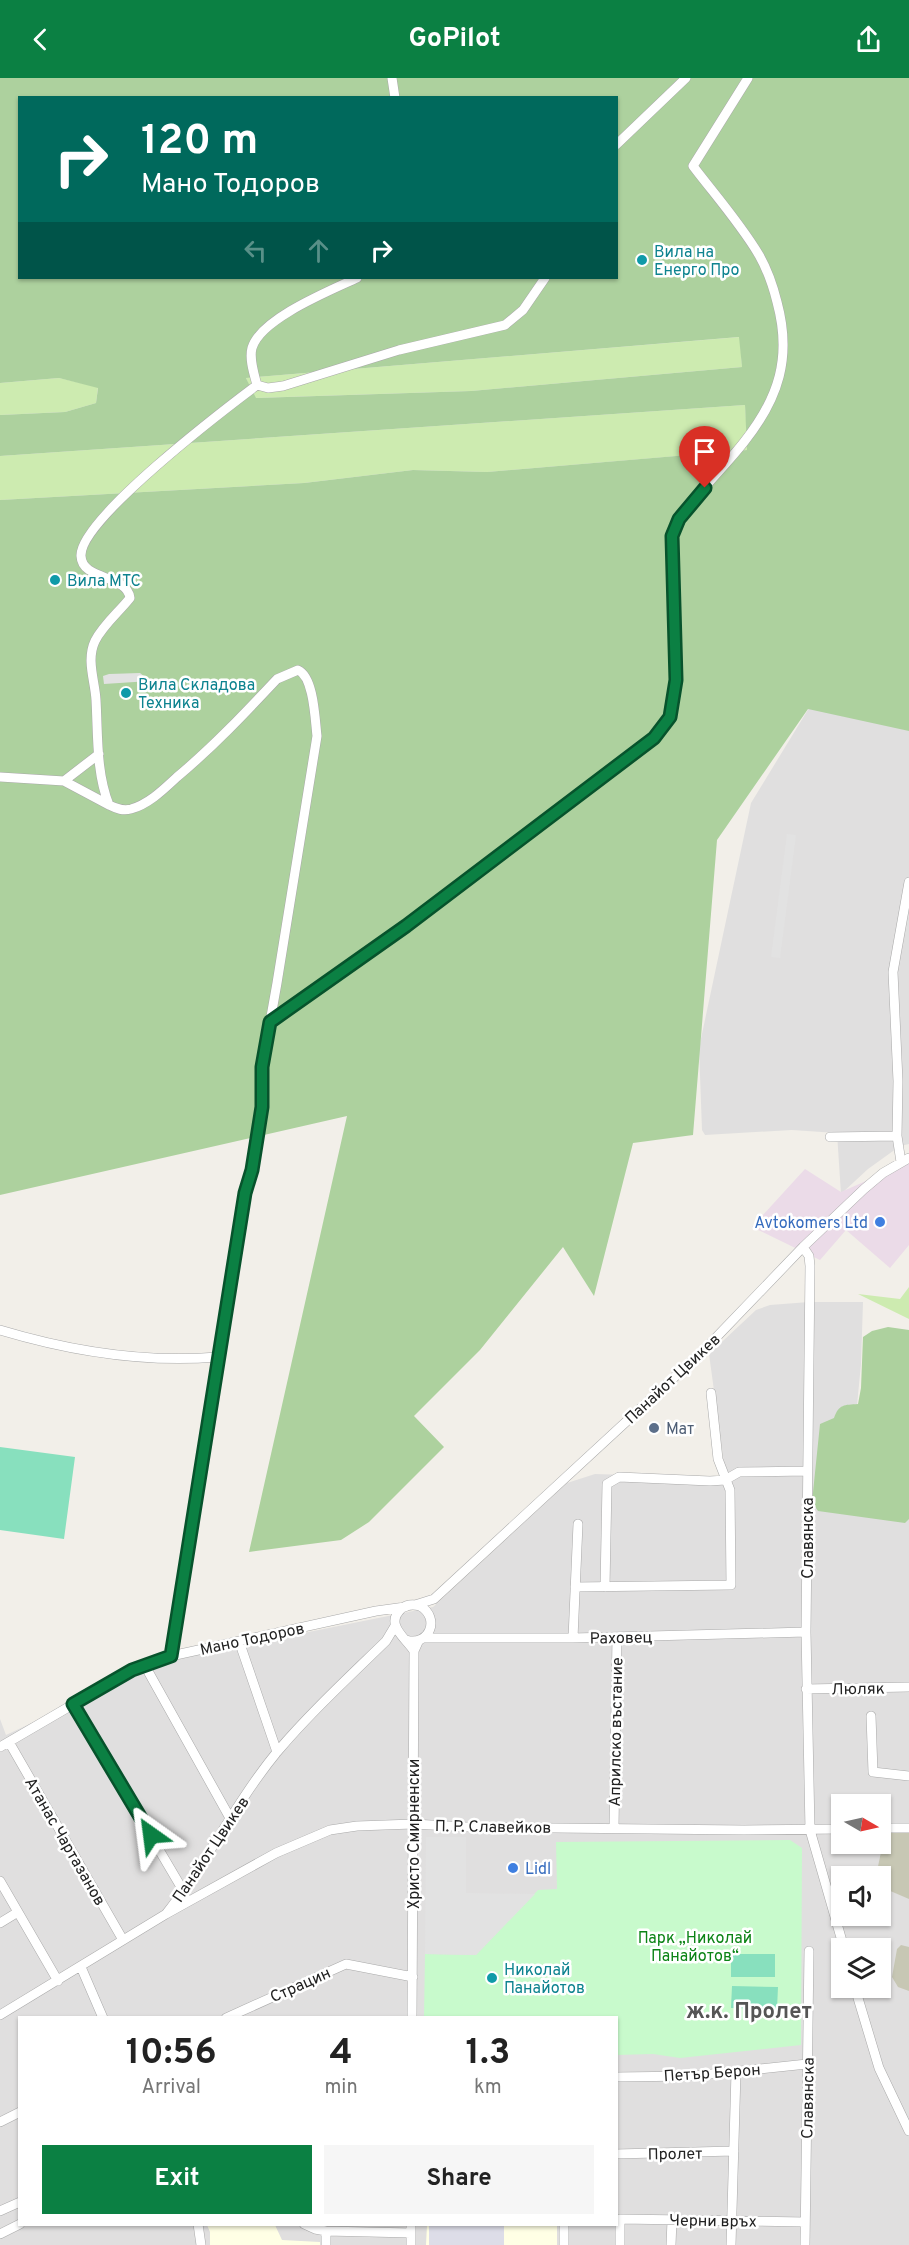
<!DOCTYPE html>
<meta charset="utf-8">
<style>
body{margin:0;font-family:Overpass,sans-serif;background:#f6f6f6;color:#222;height:100vh;display:flex;flex-direction:column;font-size:22px;white-space:nowrap}
*{box-sizing:border-box;margin:0}
p{font-size:20px;color:#767676}
.icon{flex:none;width:33px;height:33px;fill:none;stroke:currentColor;stroke-width:2;stroke-linecap:round;stroke-linejoin:round}
.map{position:relative;flex:1;overflow:hidden}
.details{position:absolute;left:18px;top:1938px;width:600px;height:210px;display:flex;flex-direction:column;background:#fff;border-radius:0px;box-shadow:0 2px 4px #0004}
.details>*{flex:none}
.hud{position:absolute;left:18px;top:18px;width:600px;height:183px;border-radius:0px;box-shadow:0 2px 4px #0004;background:#00695c;color:#fff;overflow:hidden}
.needle{width:39px;rotate:99deg}
.buttons{position:absolute;left:831px;top:1716px;display:grid;gap:12px}
.buttons a{display:grid;place-items:center;width:60px;height:60px;border-radius:0px;background:#fff;box-shadow:0 2px 4px #0004;font-size:30px}
.pin{position:absolute;display:grid;place-items:center;width:51px;height:51px;color:#fff;margin:-62px -26px;border-radius:50% 50% 50% 0;rotate:-45deg;box-shadow:0 0 6px #0007}
.pin .icon{rotate:45deg}
.me{position:absolute;width:66px;margin:-33px;rotate:329deg;stroke-linejoin:round;filter:drop-shadow(0 0 4px #0008)}
.turn{display:flex;align-items:center;gap:21px;height:126px;padding:0 24px;font-size:27px}
.turn .icon{width:78px;height:78px;stroke-width:2.5}
.turn b{display:block;font-size:42px;line-height:51px}
.lanes{display:flex;align-items:center;height:57px;padding:0 24px;background:#0003;justify-content:center;gap:30px;direction:ltr}
.lanes .off{opacity:.35}
.eta{display:flex;justify-content:space-evenly;align-items:center;height:102px;text-align:center}
.eta b{font-size:36px;font-weight:700;line-height:42px}
.cta{display:flex;gap:12px;margin-top:auto;padding:12px 24px}
.cta a{flex:1;height:69px;border-radius:0px;background:#0b8043;color:#fff;font-size:24px;font-weight:700;line-height:69px;text-align:center}
.cta a+a{background:#f6f6f6;color:#222}
header{display:flex;justify-content:space-between;align-items:center;height:78px;padding:0 24px;background:#0b8043;color:#fff;font-size:27px;font-weight:700}
.map>svg:first-child{display:block}
</style>
<header><svg class="icon" aria-label="back" viewBox="0 0 24 24"><path d="M15 5l-7 7 7 7"/></svg>GoPilot<svg class="icon" aria-label="share" viewBox="0 0 24 24"><path d="M12 15V3M7 8l5-5 5 5M5 13v7h14v-7"/></svg></header>
<div class="map">
<svg width="909" height="2167" viewBox="0 0 909 2167">
<rect width="100%" height="100%" fill="#f2efe9"/>
<!-- residential -->
<path fill="#e0dfdf" fill-rule="evenodd" d="M809 630 909 640V1066L900 1068 868 1091 841 1116 837 1055 792 1052 705 1057 702 1052 699 970 751 725Z
M809 1224H863L861 1286 855 1348 909 1339V2167H0V1641L6 1657 145 1592 190 1578 433 1529 567 1405 595 1396 726 1400 709 1276 756 1232 770 1227ZM842 1726H880V1766H842ZM842 1798H880V1838H842ZM842 1870H880V1910H842ZM20 1940H616V2146H20Z"/>
<!-- industrial -->
<path fill="#ebdbe8" d="M909 1084V1167L890 1190 846 1152 820 1182 752 1149 805 1091 841 1114Z"/>
<!-- education -->
<path fill="#ffffe5" d="M207 2147H275L282 2162 320 2164V2167H210V2154Z
M427 2147H557V2167H426Z"/>
<!-- construction -->
<path fill="#c7c7b4" d="M885 1755H909V1821L881 1809 880 1798H876Z
M901 1867 909 1869V1913L898 1909 892 1899 897 1871Z"/>
<!-- grass -->
<path fill="#cdebb0" d="M740 259 742 289 471 313 255 320 246 300Z
M59 300 98 309 96 325 65 334 0 337V305Z
M745 327 748 372 487 394 413 392 304 405 0 422V378Z
M909 1209V1241L858 1216 900 1221Z"/>
<!-- forest -->
<path fill="#add19e" fill-rule="evenodd" d="M0 0H909V653L808 631 717 762 693 1057 633 1065 594 1218 563 1169 480 1272 414 1338 444 1369 369 1444 341 1462 249 1474 347 1038 0 1117V422L304 405 413 392 487 394 747 372 745 327 0 378V337L65 334 96 325 98 310 59 300 0 305ZM20 20H616V200H20ZM739 259 742 289 471 313 256 320 246 300Z
M888 1249 909 1252V1441L905 1445 818 1433 812 1424 820 1346 834 1340C839 1326 844 1327 858 1326L861 1310 863 1259 872 1253Z"/>
<!-- park -->
<path fill="#c8facc" d="M790 1762 802 1770 801 1967 680 1980 653 1976 617 1977 616 1940H424L425 1876 476 1877 538 1812 557 1811 556 1764Z"/>
<!-- pitch -->
<path fill="#88e0be" d="M0 1369 75 1379 64 1461 0 1452Z
M731 1876H775V1899H731Z
M732 1908 778 1909 777 1931 731 1930Z"/>
<!-- parking -->
<path fill="#e2e2e2" d="M140 595 150 603 104 606 103 598 109 596Z
M787 756 796 757 780 880 771 879Z
M426 1759H466V1815L535 1816 476 1877 425 1876Z"/>
<!-- plaza -->
<path fill="#dddde8" d="M429 2147H504V2167H429Z"/>
<g fill="none" stroke-linecap="round" stroke-linejoin="round">
<!-- minor casing -->
<g stroke="#a9a9a9" stroke-width="10">
<path id="minor" d="M392 0 395 20
M616 67 686 0
M257 307 268 310 283 308 399 272 505 247 523 232 545 200
M0 699 64 703 109 727
M64 703 99 676
M270 944 387 862 654 661 671 639 676 602 672 458C687 422 720 395 744 364 779 320 792 279 777 224 773 208 767 191 759 177 740 145 715 117 693 88L748 0
M830 1059 897 1058
M901 1084 897 1058 898 1003 893 894 909 804
M803 1169 809 1178 810 1188 806 1554 810 1752 844 1870
M0 1252C70 1273 144 1285 217 1279
M575 1509 731 1507 730 1412 718 1381 711 1315
M605 1509 607 1406 619 1399 710 1403 725 1402 739 1394 807 1393
M415 1527 434 1521 706 1270 803 1169 864 1111 883 1095 909 1080
M424 1560H573L806 1554
M573 1560 578 1446
M406 1562C429 1569 441 1540 420 1528 413 1526 407 1526 401 1531 384 1547 407 1561 414 1573
M239 1563 277 1674
M171 1578C198 1424 219 1269 245 1115L252 1092 262 1029V989L277 905 317 658C315 642 314 599 298 592L277 601C245 635 213 669 177 699 164 711 149 726 131 731 123 733 117 731 109 727 96 694 98 657 96 622 95 603 86 582 95 563 103 547 119 534 130 520 127 496 82 503 81 478 79 442 225 331 257 307 254 296 249 281 252 270 260 241 329 213 357 200
M144 1586 230 1740
M806 1611 909 1609
M73 1626 184 1814 185 1818
M871 1638 873 1694 909 1698
M9 1664 123 1862
M0 1669 132 1592 171 1578 376 1533 405 1529
M614 1750 617 1559
M880 1750H909
M0 1803 58 1903
M166 1836 276 1775 330 1752 357 1748 413 1746 467 1749 744 1752 842 1751
M0 1845 18 1834
M81 1889 103 1940
M855 1910 879 1990 909 2053
M0 1937 166 1836C207 1785 235 1725 277 1674 310 1635 349 1599 386 1563L395 1548
M226 1940 346 1886 413 1899
M412 1940 414 1573 419 1562
M616 1999 692 1998 807 1986
M0 2044 20 2034
M616 2076 734 2073
M0 2133 20 2124
M198 2146 201 2167
M304 2146 315 2151 326 2153 411 2155
M0 2156 20 2146
M326 2167V2153
M411 2167V2146
M564 2167V2146
M620 2167V2141L805 2144
M671 2167 672 2142
M731 2167 736 1994
M805 2167 809 1873"/>
</g>
<!-- minor -->
<use href="#minor" stroke="#fff" stroke-width="9"/>
</g>
<g fill="none" stroke-linecap="round" stroke-linejoin="round">
<!-- route casing -->
<g stroke="#07532c" stroke-width="15">
<path id="route" d="M151 1757 73 1626 132 1592 171 1578 245 1115 252 1092 262 1029V989L270 944 406 848 654 660 670 639 676 602 672 458 679 441 705 410"/>
</g>
<!-- route -->
<use href="#route" stroke="#0b8043" stroke-width="10"/>
</g>
<!-- markers -->
<g fill="#0f9aa8" stroke="#fff" stroke-width="2">
<circle cx="642" cy="182" r="6"/>
<circle cx="55" cy="502" r="6"/>
<circle cx="126" cy="615" r="6"/>
<circle cx="492" cy="1900" r="6"/>
</g>
<g fill="#3f7fe0" stroke="#fff" stroke-width="2">
<circle cx="880" cy="1144" r="6"/>
<circle cx="513" cy="1790" r="6"/>
</g>
<circle fill="#5c6f8a" stroke="#fff" stroke-width="2" cx="654" cy="1350" r="6"/>
<g text-anchor="middle" stroke-width="5" stroke-linejoin="round" paint-order="stroke">
<!-- culture labels -->
<g font-size="16" fill="#0d838f" stroke="#fff" text-anchor="start">
<text x="654" y="179">Вила на<tspan x="654" dy="18">Енерго Про</tspan></text>
<text x="67" y="508">Вила МТС</text>
<text x="138" y="612">Вила Складова<tspan x="138" dy="18">Техника</tspan></text>
<text x="504" y="1897">Николай<tspan x="504" dy="18">Панайотов</tspan></text>
</g>
<!-- shop labels -->
<g font-size="16" fill="#366cbe" stroke="#fff" text-anchor="end">
<text x="868" y="1150">Avtokomers Ltd</text>
<text x="525" y="1796" text-anchor="start">Lidl</text>
</g>
<!-- street labels -->
<g font-size="16" fill="#222" stroke="#fff">
<text transform="translate(672 1300) rotate(-43)" y="6">Панайот Цвикев</text>
<text transform="translate(807 1460) rotate(-90)" y="6">Славянска</text>
<text transform="translate(621 1559) rotate(-1)" y="6">Раховец</text>
<text transform="translate(252 1560) rotate(-12)" y="6">Мано Тодоров</text>
<text transform="translate(858 1610) rotate(-1)" y="6">Люляк</text>
<text transform="translate(615 1654) rotate(-89)" y="6">Априлско въстание</text>
<text transform="translate(493 1748) rotate(1)" y="6">П. Р. Славейков</text>
<text transform="translate(413 1756) rotate(-90)" y="6">Христо Смирненски</text>
<text transform="translate(66 1763) rotate(60)" y="6">Атанас Чартазанов</text>
<text transform="translate(210 1771) rotate(-56)" y="6">Панайот Цвикев</text>
<text transform="translate(300 1906) rotate(-24)" y="6">Страцин</text>
<text transform="translate(712 1994) rotate(-4)" y="6">Петър Берон</text>
<text transform="translate(807 2020) rotate(-89)" y="6">Славянска</text>
<text transform="translate(675 2075) rotate(-1)" y="6">Пролет</text>
<text transform="translate(713 2142) rotate(1)" y="6">Черни връх</text>
</g>
<!-- service labels -->
<g font-size="16" fill="#4e5e75" stroke="#fff" text-anchor="start">
<text x="666" y="1356">Мат</text>
</g>
<!-- park labels -->
<g font-size="16" fill="#0c8416" stroke="#fff">
<text x="695" y="1865">Парк „Николай<tspan x="695" dy="18">Панайотов“</tspan></text>
</g>
<!-- district labels -->
<g font-size="22" font-weight="bold" fill="#555" stroke="#fff">
<text x="749" y="1940">ж.к. Пролет</text>
</g>
</g>
</svg>
<div class="buttons">
<a><svg class="needle" viewBox="-14 -14 28 28"><path d="M0-13l5 13h-10z" fill="#e53935"/><path d="M0 13l5-13h-10z" fill="#767676"/></svg></a>
<a><svg class="icon" aria-label="sound" viewBox="0 0 24 24"><path d="M4 9h4l5-4v14l-5-4H4zM17 9q2 3 0 6"/></svg></a>
<a><svg class="icon" aria-label="layers" viewBox="0 0 24 24"><path d="M12 4l9 5-9 5-9-5zM3 14l9 5 9-5"/></svg></a>
</div>
<div class="pin" style="left:705px;top:410px;background:#d93025"><svg class="icon" aria-label="arrive" viewBox="0 0 24 24"><path d="M6 21V4h12l-3 4 3 4H6"/></svg></div>
<svg class="me" style="left:151px;top:1757px" viewBox="-20 -20 40 40"><path d="M0-17L14 15 0 8-14 15z" fill="#0b8043" stroke="#fff" stroke-width="4"/></svg>
<div class="hud">
<div class="turn"><svg class="icon" aria-label="right" viewBox="0 0 24 24"><path d="M7 20v-9h11M14 6l5 5-5 5"/></svg><div><b>120 m</b>Мано Тодоров</div></div>
<div class="lanes"><svg class="icon off" aria-label="left" viewBox="0 0 24 24"><path d="M17 20v-9H6M10 6l-5 5 5 5"/></svg><svg class="icon off" aria-label="ahead" viewBox="0 0 24 24"><path d="M12 20V5M6 11l6-6 6 6"/></svg><svg class="icon" aria-label="right" viewBox="0 0 24 24"><path d="M7 20v-9h11M14 6l5 5-5 5"/></svg></div>
</div>
<section class="details">
<div class="eta">
<div><b>10:56</b><p>Arrival</p></div>
<div><b>4</b><p>min</p></div>
<div><b>1.3</b><p>km</p></div>
</div>
<div class="cta"><a>Exit</a><a>Share</a></div>
</section>
</div>
